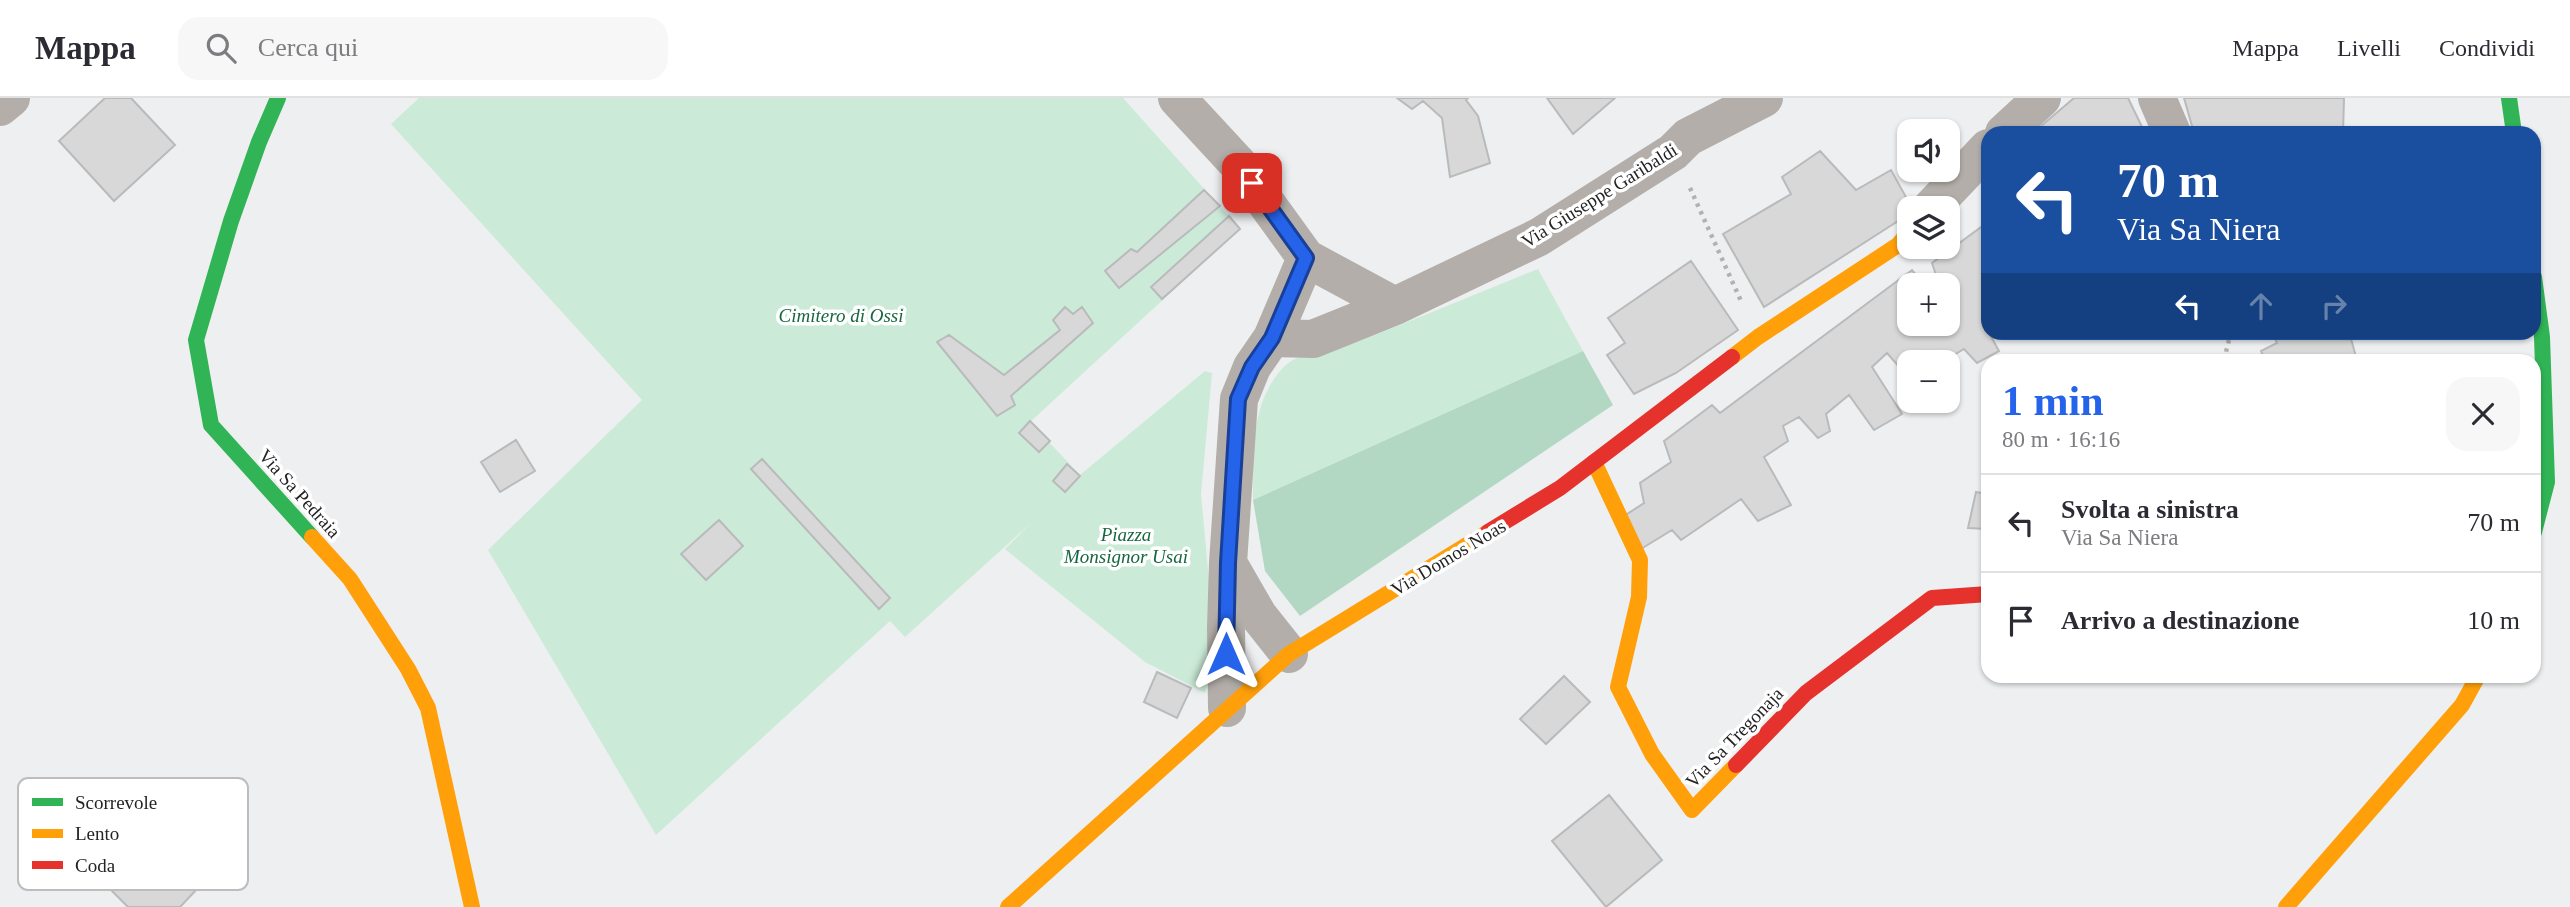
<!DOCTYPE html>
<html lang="it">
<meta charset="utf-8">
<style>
body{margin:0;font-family:"Times New Roman",serif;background:#f7f7f7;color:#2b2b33;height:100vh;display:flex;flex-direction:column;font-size:26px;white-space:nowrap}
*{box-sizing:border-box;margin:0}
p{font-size:23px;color:#7c7c81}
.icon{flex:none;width:38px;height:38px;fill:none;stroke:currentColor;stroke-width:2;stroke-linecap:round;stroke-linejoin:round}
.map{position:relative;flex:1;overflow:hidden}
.panel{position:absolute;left:1981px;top:256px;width:560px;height:329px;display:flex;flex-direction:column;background:#fff;border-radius:21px;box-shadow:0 2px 5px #0004}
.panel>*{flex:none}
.top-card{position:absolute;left:1981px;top:28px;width:560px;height:214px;border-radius:21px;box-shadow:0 2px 5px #0004;background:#1a4fa0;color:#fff;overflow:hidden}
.buttons{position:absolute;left:1897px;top:21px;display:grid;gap:14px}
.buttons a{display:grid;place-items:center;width:63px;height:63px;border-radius:14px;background:#fff;box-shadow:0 2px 5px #0004;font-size:35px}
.pin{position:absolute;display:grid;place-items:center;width:60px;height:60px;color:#fff;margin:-30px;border-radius:14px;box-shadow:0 4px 10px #0006}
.me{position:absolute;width:77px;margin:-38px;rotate:0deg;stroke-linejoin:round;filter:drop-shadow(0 0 5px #0008)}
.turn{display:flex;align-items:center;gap:24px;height:147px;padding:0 21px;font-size:32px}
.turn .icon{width:91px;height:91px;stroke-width:2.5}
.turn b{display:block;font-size:49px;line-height:60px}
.lanes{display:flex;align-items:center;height:66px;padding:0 21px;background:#0003;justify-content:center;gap:35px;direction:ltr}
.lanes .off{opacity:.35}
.round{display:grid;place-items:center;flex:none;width:74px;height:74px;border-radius:21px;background:#f7f7f7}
.head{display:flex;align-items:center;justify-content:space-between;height:119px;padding:0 21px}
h1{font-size:42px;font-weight:600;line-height:52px;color:#2563eb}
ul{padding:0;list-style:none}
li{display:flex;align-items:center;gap:21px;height:98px;padding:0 21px;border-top:2px solid #e1e1e2}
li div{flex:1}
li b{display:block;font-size:26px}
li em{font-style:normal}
header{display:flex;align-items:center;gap:42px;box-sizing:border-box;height:98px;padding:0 35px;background:#fff;border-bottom:2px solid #e1e1e2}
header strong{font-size:33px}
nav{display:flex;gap:38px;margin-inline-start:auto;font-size:24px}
.search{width:490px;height:63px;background:#f7f7f7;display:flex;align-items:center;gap:18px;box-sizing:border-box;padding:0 24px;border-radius:21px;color:#7c7c81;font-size:26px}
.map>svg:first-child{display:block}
</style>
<header>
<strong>Mappa</strong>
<div class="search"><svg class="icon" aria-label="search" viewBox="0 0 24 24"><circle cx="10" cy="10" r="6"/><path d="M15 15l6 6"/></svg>Cerca qui</div>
<nav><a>Mappa</a><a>Livelli</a><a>Condividi</a></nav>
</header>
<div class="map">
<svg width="2570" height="809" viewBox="0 0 2570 809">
<rect width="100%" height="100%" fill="#eeeff0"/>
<!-- green -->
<path fill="#cbebd8" d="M419 0H1123L1240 131 1030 324 1080 377 1205 273 1212 275 1201 396 1216 558 1205 595 1145 564 1005 451 1031 425 905 539 890 523 656 737 488 452 642 302 391 26Z
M1538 171 1583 253 1253 402C1253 359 1250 309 1280 273 1299 250 1338 251 1364 241 1422 219 1480 194 1538 171Z"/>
<!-- forest -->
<path fill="#b2d8c3" d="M1583 253 1613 307 1300 518 1265 473 1253 402Z"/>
<!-- building -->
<path fill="#d8d8d9" stroke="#b9babb" stroke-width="2" fill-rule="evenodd" d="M105 0H131L175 47 114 103 59 43Z
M1397 0H1468L1466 2 1478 18 1490 65 1450 79 1442 20 1423 3 1412 11Z
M1547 0H1615L1573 36Z
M2074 0H2128L2145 35H2033Z
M2184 0H2344L2343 35H2194Z
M1820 53 1856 92 1891 72 1912 110H1909V116L1764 209 1723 136 1791 96 1782 79Z
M1204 92 1220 108 1119 190 1105 173 1131 151 1137 154Z
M1229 118 1240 131 1162 201 1151 189Z
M1988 124V220L1982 222 1999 253 1977 265 1964 251 1942 264H1909V280L1887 255 1872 269 1902 316 1874 332 1849 297 1826 316 1830 333 1818 340 1799 319 1783 328 1788 343 1764 359 1791 407 1758 423 1741 401 1681 442 1672 432 1641 451 1621 420 1644 405 1640 385 1671 364 1664 343 1712 307 1720 315 1912 172 1923 185 1936 177 1932 165ZM1909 187H1948V226H1909Z
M1691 163 1738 232 1676 275 1634 296 1607 257 1625 245 1608 220Z
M1065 209 1073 216 1082 209 1093 225 1011 298 1015 307 997 318 937 244 949 237 1004 277 1060 232 1053 222Z
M2272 234H2357L2350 237 2356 259 2348 262H2265L2261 253 2277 245Z
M1030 323 1050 343 1039 354 1019 335Z
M516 342 535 373 500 394 481 364Z
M762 361 890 500 879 511 751 371Z
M1067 366 1080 378 1065 394 1053 383Z
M1976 394 1988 396V431L1968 430Z
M719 422 743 448 706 482 681 456Z
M1157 574 1191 590 1177 620 1144 604Z
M1564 578 1590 604 1546 646 1520 621Z
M1609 697 1662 762 1606 809 1552 743Z
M174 727 218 769 180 809H128L111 792Z"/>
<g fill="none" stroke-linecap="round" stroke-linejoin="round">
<!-- path -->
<path stroke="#b3b1ae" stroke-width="4.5" stroke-dasharray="3.5 5" stroke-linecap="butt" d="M1690 90 1741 203
M2224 262 2231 234"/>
<!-- street -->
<path stroke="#b3aea9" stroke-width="38" d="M1177 0 1238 66 1306 160 1395 208
M2157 0 2172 35
M0 9 11 0
M2004 35 2042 0
M1931 110 1988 50
M1272 240 1313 241 1395 208 1539 139 1673 54 1688 39 1764 0
M1289 556 1258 517 1228 465 1239 301 1252 269 1272 240 1306 160
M1227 610 1226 530 1228 465"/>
<!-- fast -->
<path stroke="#30b455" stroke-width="16" d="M278 0 259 44 231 123 196 242 211 327 312 439
M2509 0 2514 35
M2534 179 2542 239 2547 384 2534 434"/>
<!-- slow -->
<path stroke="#ff9f0a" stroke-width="16" d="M1732 259 1758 239 1898 147 1909 134
M1594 364 1640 462 1639 499 1618 589 1652 656 1692 712 1736 667
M312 439 350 481 408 571 428 610 472 809
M1008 809 1289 556 1488 434
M2286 809 2462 607 2478 578"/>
<!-- jam -->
<path stroke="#e5322d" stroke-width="16" d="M1488 434 1560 390 1732 259
M1736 667 1806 595 1932 500 1988 496"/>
</g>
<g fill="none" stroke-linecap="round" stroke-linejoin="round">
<!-- route casing -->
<g stroke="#184099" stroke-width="18">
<path id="route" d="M1226 556 1228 465 1238 301 1252 269 1272 240 1306 160 1252 85"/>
</g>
<!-- route -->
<use href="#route" stroke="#2563eb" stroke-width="12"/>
</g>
<g text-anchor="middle" stroke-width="7" stroke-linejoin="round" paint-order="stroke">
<!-- street labels -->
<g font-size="19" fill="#242425" stroke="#fff">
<text transform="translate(1599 97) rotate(-32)" y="7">Via Giuseppe Garibaldi</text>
<text transform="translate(300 395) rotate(48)" y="7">Via Sa Pedraia</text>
<text transform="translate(1448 459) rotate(-31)" y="7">Via Domos Noas</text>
<text transform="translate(1734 639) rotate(-46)" y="7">Via Sa Tregonaja</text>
</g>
<!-- park labels -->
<g font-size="19" font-style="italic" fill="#186742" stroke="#fff">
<text x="841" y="224">Cimitero di Ossi</text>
<text x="1126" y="443">Piazza<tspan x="1126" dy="22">Monsignor Usai</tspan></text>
</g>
</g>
<!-- legend -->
<rect x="18" y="680" width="230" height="112" rx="10" fill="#fff" stroke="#bdbdbe" stroke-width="2"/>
<rect x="32" y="700" width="31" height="8" fill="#30b455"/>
<rect x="32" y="731" width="31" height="9" fill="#ff9f0a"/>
<rect x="32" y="763" width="31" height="8" fill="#e5322d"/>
<g font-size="19" fill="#242425">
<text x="75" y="711">Scorrevole</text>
<text x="75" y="742">Lento</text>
<text x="75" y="774">Coda</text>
</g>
</svg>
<div class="buttons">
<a><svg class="icon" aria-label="sound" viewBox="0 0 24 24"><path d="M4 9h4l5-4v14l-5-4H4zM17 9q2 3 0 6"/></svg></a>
<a><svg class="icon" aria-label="layers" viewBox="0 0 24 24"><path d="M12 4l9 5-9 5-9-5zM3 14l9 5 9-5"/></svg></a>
<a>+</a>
<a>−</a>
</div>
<div class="pin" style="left:1252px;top:85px;background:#d93025"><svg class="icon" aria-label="arrive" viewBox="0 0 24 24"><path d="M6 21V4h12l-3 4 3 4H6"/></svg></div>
<svg class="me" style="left:1226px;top:556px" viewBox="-20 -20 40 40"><path d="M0-17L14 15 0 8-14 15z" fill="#2563eb" stroke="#fff" stroke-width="4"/></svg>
<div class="top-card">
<div class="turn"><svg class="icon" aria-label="left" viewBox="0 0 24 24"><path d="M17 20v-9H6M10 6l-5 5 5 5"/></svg><div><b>70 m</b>Via Sa Niera</div></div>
<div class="lanes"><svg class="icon" aria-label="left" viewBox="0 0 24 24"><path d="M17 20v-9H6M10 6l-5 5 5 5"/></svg><svg class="icon off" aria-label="ahead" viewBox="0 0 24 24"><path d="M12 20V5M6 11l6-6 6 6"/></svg><svg class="icon off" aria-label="right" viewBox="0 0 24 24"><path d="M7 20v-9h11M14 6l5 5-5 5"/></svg></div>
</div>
<section class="panel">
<div class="head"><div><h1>1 min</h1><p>80 m · 16:16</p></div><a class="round"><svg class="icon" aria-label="close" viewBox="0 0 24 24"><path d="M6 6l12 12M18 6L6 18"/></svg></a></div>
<ul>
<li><svg class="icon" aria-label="left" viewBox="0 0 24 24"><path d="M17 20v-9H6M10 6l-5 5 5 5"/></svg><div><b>Svolta a sinistra</b><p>Via Sa Niera</p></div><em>70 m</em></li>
<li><svg class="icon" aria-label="arrive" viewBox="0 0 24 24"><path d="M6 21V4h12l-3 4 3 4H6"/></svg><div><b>Arrivo a destinazione</b></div><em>10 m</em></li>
</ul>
</section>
</div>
